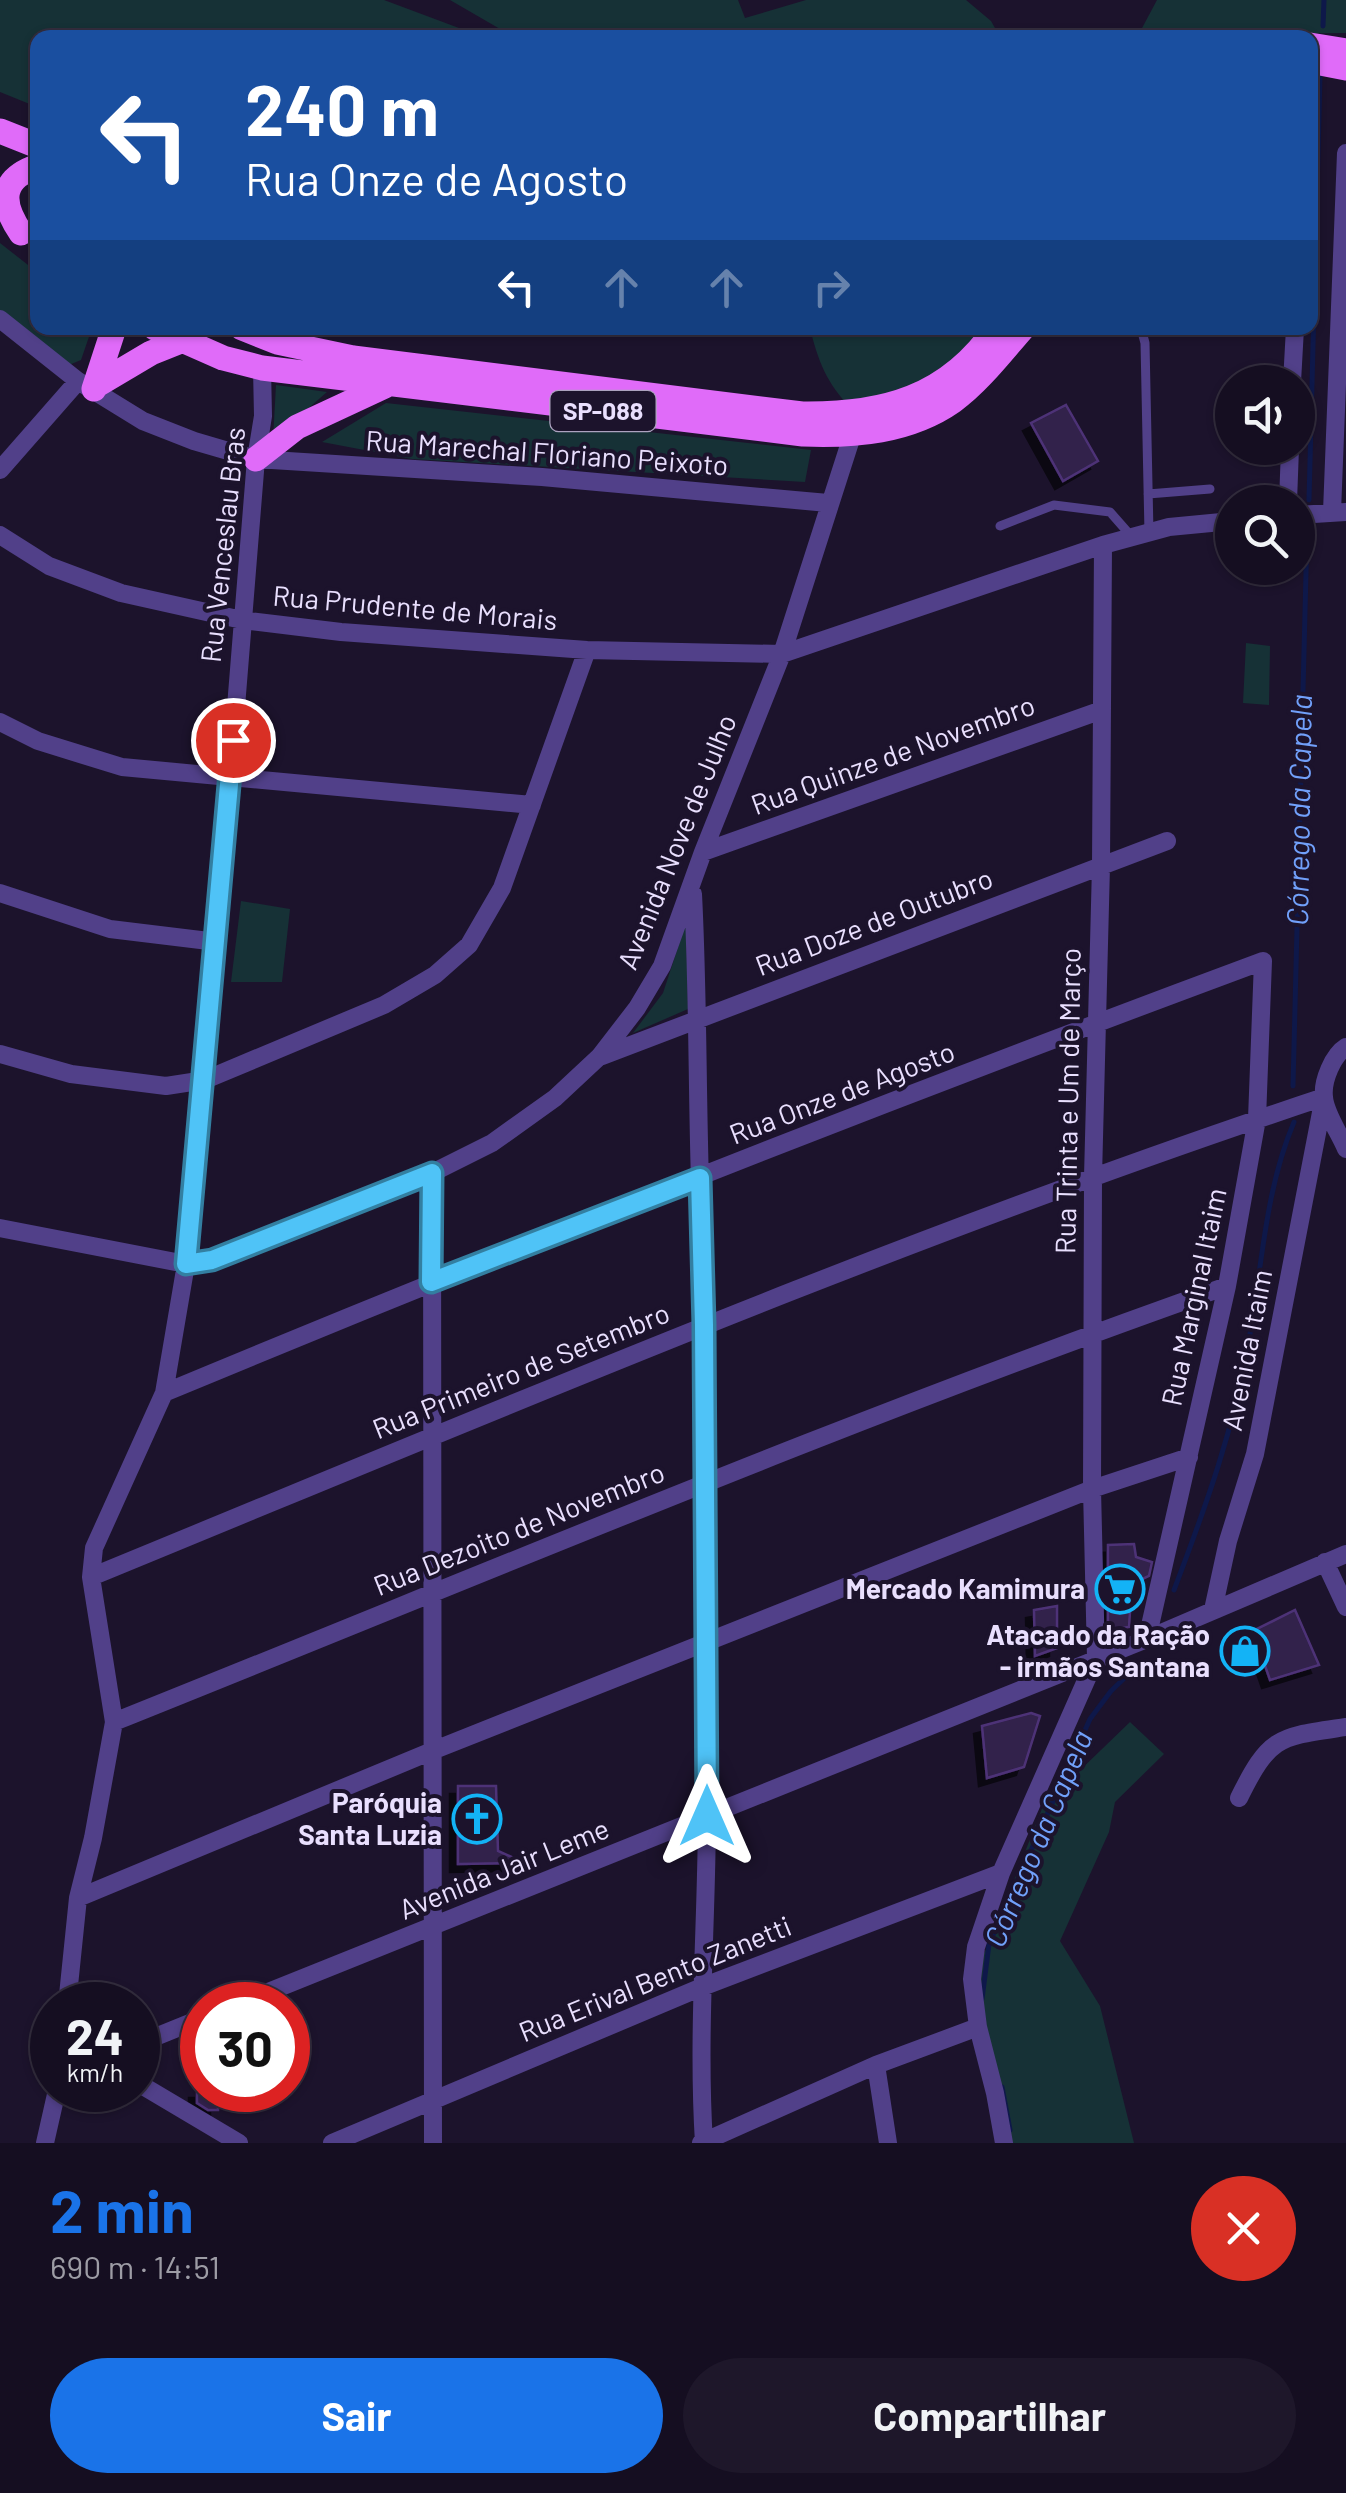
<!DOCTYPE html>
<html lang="pt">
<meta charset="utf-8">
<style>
body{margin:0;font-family:Barlow,sans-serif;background:#1e172a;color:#f1f3f6;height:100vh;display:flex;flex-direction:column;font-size:38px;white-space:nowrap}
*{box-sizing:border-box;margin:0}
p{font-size:32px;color:#9d9ca5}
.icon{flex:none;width:55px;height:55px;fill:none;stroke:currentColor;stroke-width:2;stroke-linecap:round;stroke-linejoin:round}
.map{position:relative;height:2143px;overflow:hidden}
.sheet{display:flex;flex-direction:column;background:#150e21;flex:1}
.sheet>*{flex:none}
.hud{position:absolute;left:30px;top:30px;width:1288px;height:305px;border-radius:20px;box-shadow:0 2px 8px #0004,0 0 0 2px #342e3f;background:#1a4fa0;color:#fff;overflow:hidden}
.controls{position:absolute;left:1215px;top:365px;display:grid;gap:20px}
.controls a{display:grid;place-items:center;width:100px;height:100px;border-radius:50%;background:#150e21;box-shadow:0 2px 8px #0004,0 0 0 2px #342e3f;font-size:50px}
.speed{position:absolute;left:30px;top:1982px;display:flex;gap:20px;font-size:50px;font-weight:700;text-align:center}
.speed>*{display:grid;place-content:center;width:130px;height:130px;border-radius:50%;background:#150e21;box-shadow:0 2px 8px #0004,0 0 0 2px #342e3f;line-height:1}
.speed small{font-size:25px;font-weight:400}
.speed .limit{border:15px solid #d22;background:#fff;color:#111}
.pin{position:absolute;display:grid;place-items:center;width:85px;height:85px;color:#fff;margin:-42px;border:5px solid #fff;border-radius:50%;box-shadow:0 2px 10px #0007}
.me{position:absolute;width:110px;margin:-55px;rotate:0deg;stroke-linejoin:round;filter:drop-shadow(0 0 8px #0008)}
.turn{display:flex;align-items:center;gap:35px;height:210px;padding:0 50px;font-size:45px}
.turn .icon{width:130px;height:130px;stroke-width:2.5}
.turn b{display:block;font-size:70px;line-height:85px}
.lanes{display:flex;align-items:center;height:95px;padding:0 50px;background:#0003;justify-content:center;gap:50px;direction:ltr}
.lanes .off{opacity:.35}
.round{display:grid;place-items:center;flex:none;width:105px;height:105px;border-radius:52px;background:#1e172a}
.headline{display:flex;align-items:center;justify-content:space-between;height:170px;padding:0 50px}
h1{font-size:60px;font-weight:700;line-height:75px;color:#1a73e8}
.button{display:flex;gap:20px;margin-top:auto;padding:20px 50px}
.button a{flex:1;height:115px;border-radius:60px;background:#1a73e8;color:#fff;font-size:40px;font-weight:700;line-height:115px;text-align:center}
.button a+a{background:#1e172a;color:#f1f3f6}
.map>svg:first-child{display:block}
</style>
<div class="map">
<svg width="1346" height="2143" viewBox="0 0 1346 2143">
<defs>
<filter id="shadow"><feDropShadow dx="-8" dy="8" stdDeviation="0" flood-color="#0009"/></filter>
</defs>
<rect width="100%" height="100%" fill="#1c132c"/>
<!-- green -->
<path fill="#163136" d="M0 0H384L483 37 38 38 37 107 0 92Z
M450 0H738L745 18 806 0H966L991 21 1000 37H514Z
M1157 0H1346V33L1233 34 1226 38 1132 37 1141 30Z
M0 243 37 272 38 328H92L81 360 64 367 0 316Z
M810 328H986L925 387 851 408C827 384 818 361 810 328Z
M276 385 327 392 273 439Z
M386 403 811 450 805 482 412 459 322 442Z
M1246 643 1270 646 1269 705 1243 703Z
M241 901 290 909 282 982H231Z
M686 923 688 1009 633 1033 663 993Z
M1130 1722 1164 1754 1115 1802 1109 1832 1060 1941 1100 2006 1134 2143H1002L972 1975 989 1944 1043 1806Z"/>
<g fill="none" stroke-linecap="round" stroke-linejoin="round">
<!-- stream -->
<path stroke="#0e184a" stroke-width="5" d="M1323 26 1324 0
M1309 500 1320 76
M1293 1086 1307 533
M1174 1590C1206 1506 1234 1429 1249 1340 1262 1267 1265 1190 1294 1122
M982 1999 989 1944 1090 1719 1111 1691 1136 1667
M1002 2087 1010 2130"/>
</g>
<!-- building -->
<path fill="#31204c" stroke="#4e3377" stroke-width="2.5" filter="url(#shadow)" d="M1066 405 1098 461 1063 481 1031 423Z
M1134 1544 1136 1557 1152 1562 1149 1576 1136 1582 1131 1597 1129 1627 1108 1630V1545Z
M1057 1606V1648L1035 1656 1034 1610Z
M1295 1610 1319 1665 1270 1680 1253 1631Z
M1031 1713 1040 1716 1024 1767 987 1778 982 1726Z
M458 1786H496L498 1851 525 1863 458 1864Z
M197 2090H218V2110H208L197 2103Z"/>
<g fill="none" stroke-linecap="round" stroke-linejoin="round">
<!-- lane -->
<path stroke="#514089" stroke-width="9" d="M1141 328 1145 343 1149 533
M1148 494 1210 489
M1000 526 1054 505 1110 512 1132 537"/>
<!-- street -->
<path stroke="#514089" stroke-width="18" d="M0 319 78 381 143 421 194 441 256 459 542 477 828 503
M1292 382 1295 328
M0 470 78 381
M1288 502 1290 448
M1332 512 1346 153
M1298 515 1346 512
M0 535 49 566 121 593 242 620 341 632 587 650 782 654 1103 545 1169 527 1232 521
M0 722 38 741 122 767 532 805
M703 852 1102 710
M0 893 110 929 217 942
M693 894C698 990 697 1085 700 1182 705 1391 706 1600 707 1810 707 1921 697 2032 704 2143
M1346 1047C1333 1055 1322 1081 1324 1097 1325 1113 1340 1134 1346 1149
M0 1054 71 1074 166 1086 205 1080 384 1005 435 975 469 945 502 888 587 650
M602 1056 1167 841
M432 1173 433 2143
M0 1228 186 1264 212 1259 432 1173 492 1143 555 1098 600 1056 637 1008 662 966 703 852 782 654 852 436
M164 1393C527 1242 894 1098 1263 961L1257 1119 1227 1286 1147 1639
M1325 1562 1346 1607
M91 1577C498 1410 905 1236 1324 1097
M1213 1610 1228 1541 1255 1454 1324 1097
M114 1722C484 1574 851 1418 1227 1286
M1239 1798C1270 1735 1279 1737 1346 1727
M78 1898 432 1751 1092 1489 1189 1457
M67 2005 78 1898 93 1838 114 1722 91 1577 94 1548 164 1393 186 1264 217 942 256 459 263 416 262 368
M236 2005 1147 1639 1346 1554
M138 2044 202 2018
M876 2065 888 2143
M138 2083 239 2143
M45 2143 57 2090
M332 2143 702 1987 1001 1873
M701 2143 876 2065 978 2027
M1004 2143 995 2093 978 2027 972 1979 976 1947 1001 1873 1096 1658 1092 1489 1093 1177 1101 866 1103 545"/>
<!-- primary -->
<path stroke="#e06bf9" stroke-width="25" d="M1310 45 1346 51
M1310 61 1346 68
M0 131 38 146
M21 233C0 202 0 179 38 166
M155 328 223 358 262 368 803 434C854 436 909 432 953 401 979 382 1002 352 1023 328
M242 328 277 342 353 358 802 414C883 415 948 398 996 328
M97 385 151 353 181 341
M94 389 114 328
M256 459 297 427 385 386"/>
</g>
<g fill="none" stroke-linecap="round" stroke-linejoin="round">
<!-- route casing -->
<g stroke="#337fa1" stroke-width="25">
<path id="route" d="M233 740 186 1264 212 1260 432 1173 431 1282 700 1178 704 1325 707 1816"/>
</g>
<!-- route -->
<use href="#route" stroke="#4fc3f7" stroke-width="18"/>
</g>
<!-- icons -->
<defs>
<g id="supermarket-ring" transform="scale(2.5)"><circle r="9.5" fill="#1c132c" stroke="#13b3f6" stroke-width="1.5"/><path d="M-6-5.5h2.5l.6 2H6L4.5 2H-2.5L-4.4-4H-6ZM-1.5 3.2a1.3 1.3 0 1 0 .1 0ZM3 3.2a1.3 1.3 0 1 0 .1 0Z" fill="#13b3f6"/></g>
<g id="shop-ring" transform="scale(2.5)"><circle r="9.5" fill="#1c132c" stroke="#13b3f6" stroke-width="1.5"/><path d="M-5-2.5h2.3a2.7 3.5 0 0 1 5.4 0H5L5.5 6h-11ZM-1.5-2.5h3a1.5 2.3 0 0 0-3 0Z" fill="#13b3f6"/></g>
<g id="church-ring" transform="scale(2.5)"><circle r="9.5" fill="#1c132c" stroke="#13b3f6" stroke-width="1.5"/><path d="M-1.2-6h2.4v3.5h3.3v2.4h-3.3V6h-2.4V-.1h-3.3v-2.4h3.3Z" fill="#13b3f6"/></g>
</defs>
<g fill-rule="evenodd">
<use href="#supermarket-ring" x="1120" y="1589"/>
<use href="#shop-ring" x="1245" y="1651"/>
<use href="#church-ring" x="477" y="1819"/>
</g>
<g text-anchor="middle" stroke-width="8" stroke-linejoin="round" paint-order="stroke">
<!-- shield labels -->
<rect fill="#1c132c" stroke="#aca2bf" stroke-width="2.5" x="550.5" y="391" width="105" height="40" rx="8"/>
<g font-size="25" font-weight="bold" fill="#e9dffe">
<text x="603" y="420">SP-088</text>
</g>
<!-- street labels -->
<g font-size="28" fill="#e9dffe" stroke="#1c132c">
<text transform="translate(547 453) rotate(4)" y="10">Rua Marechal Floriano Peixoto</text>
<text transform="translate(223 545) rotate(-84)" y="10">Rua Venceslau Bras</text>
<text transform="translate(415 608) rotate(5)" y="10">Rua Prudente de Morais</text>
<text transform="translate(893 755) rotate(-20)" y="10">Rua Quinze de Novembro</text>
<text transform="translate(677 842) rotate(-68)" y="10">Avenida Nove de Julho</text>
<text transform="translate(874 922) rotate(-21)" y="10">Rua Doze de Outubro</text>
<text transform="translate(842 1093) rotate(-21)" y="10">Rua Onze de Agosto</text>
<text transform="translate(1068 1101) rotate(-89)" y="10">Rua Trinta e Um de Março</text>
<text transform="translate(1194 1297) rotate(-78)" y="10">Rua Marginal Itaim</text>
<text transform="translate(1247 1350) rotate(-79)" y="10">Avenida Itaim</text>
<text transform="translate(521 1371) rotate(-22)" y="10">Rua Primeiro de Setembro</text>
<text transform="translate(519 1529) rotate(-22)" y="10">Rua Dezoito de Novembro</text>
<text transform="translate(504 1869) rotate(-22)" y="10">Avenida Jair Leme</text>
<text transform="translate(655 1979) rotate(-22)" y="10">Rua Erival Bento Zanetti</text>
</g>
<!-- poi labels -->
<g font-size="28" font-weight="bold" fill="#e9dffe" stroke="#1c132c" text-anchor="end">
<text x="1085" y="1599">Mercado Kamimura</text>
<text x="1210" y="1645">Atacado da Ração<tspan x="1210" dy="32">- irmãos Santana</tspan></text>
<text x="442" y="1813">Paróquia<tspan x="442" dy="32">Santa Luzia</tspan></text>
</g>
<!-- water labels -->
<g font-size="30" font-style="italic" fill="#71a0fa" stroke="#1c132c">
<text transform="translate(1300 810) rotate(-89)" y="10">Córrego da Capela</text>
<text transform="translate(1039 1839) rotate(-67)" y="10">Córrego da Capela</text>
</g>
</g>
</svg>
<div class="controls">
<a><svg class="icon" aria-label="sound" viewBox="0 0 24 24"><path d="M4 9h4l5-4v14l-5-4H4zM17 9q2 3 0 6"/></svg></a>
<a><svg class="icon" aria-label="search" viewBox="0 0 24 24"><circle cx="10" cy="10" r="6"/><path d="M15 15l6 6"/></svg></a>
</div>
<div class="speed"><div>24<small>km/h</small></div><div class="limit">30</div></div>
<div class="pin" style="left:233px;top:740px;background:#d93025"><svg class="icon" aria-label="arrive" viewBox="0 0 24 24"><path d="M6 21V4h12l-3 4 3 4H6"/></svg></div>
<svg class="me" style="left:707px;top:1816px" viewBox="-20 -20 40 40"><path d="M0-17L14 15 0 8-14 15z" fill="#4fc3f7" stroke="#fff" stroke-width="4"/></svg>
<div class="hud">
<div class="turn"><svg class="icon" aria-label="left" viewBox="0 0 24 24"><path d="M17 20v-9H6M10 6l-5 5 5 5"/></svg><div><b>240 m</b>Rua Onze de Agosto</div></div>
<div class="lanes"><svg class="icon" aria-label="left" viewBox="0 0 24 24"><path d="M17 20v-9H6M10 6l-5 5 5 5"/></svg><svg class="icon off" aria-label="ahead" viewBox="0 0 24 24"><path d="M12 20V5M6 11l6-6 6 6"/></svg><svg class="icon off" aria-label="ahead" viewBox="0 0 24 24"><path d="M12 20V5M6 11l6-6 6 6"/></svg><svg class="icon off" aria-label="right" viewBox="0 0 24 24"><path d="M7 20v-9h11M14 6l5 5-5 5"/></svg></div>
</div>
</div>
<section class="sheet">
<div class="headline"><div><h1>2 min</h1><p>690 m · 14:51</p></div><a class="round" style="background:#d93025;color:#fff"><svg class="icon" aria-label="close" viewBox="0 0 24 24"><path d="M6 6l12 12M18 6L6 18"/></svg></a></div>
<div class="button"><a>Sair</a><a>Compartilhar</a></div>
</section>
